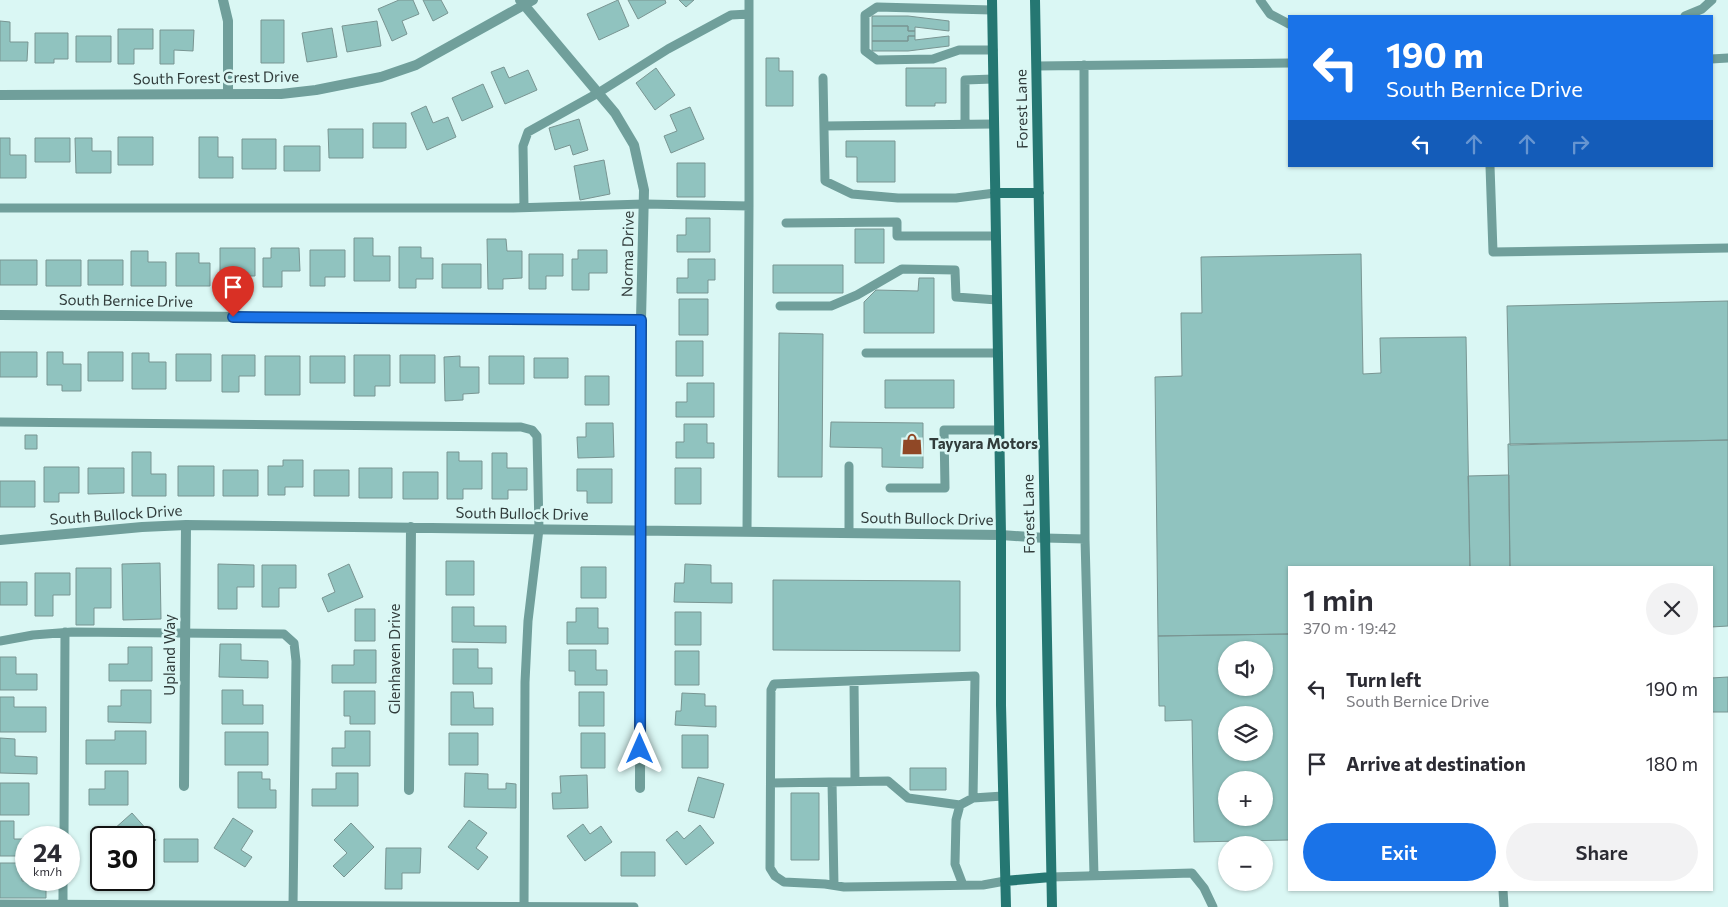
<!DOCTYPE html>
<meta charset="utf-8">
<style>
body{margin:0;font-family:Commissioner,sans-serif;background:#f2f2f3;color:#2b2b33;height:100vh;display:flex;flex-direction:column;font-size:19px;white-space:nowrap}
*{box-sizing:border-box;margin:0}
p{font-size:16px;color:#7c7c81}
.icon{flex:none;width:28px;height:28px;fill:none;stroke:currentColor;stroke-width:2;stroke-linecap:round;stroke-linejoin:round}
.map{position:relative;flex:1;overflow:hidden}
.details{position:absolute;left:1288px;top:566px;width:425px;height:325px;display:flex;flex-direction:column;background:#fff;border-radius:0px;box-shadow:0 1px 4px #0004}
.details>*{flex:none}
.guide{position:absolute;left:1288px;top:15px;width:425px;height:152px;border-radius:0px;box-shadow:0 1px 4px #0004;background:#1a73e8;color:#fff;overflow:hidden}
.controls{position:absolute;left:1218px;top:641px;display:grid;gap:10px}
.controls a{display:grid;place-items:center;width:55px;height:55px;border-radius:50%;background:#fff;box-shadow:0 1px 4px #0004;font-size:25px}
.speed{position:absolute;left:15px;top:826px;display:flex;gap:10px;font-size:25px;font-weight:700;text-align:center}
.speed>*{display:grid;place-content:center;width:65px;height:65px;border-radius:50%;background:#fff;box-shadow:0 1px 4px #0004;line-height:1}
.speed small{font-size:12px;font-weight:400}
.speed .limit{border:2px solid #111;border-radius:8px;background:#fff;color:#111}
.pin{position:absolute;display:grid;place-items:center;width:42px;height:42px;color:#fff;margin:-51px -21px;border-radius:50% 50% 50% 0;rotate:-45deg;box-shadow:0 0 5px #0007}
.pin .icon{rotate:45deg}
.me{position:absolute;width:55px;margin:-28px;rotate:0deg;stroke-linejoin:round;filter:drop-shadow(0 0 4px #0008)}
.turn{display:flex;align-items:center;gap:18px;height:105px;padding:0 15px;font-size:22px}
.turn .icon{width:65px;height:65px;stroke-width:2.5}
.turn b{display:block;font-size:35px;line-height:42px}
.lanes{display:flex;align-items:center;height:48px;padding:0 15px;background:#0003;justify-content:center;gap:25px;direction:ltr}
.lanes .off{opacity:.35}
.round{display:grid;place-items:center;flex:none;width:52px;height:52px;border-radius:26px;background:#f2f2f3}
.summary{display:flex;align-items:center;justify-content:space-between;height:85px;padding:0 15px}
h1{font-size:30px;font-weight:600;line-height:38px}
.action{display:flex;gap:10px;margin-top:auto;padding:10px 15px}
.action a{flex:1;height:58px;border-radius:30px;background:#1a73e8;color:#fff;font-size:20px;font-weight:600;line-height:58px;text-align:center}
.action a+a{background:#f2f2f3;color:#2b2b33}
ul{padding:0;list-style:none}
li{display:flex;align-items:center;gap:15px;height:75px;padding:0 15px}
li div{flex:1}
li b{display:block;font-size:19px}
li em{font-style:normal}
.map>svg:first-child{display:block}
</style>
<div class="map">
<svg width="1728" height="907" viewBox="0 0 1728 907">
<rect width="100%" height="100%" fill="#daf7f4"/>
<!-- building -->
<path fill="#90c3bf" stroke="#799592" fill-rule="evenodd" d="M399 0H413L419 14 402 21 407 34 392 41 378 9Z
M423 0H441L448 13 433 21Z
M618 0 629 26 599 40 587 14Z
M628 0H665L666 3 638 19Z
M679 0H694L686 7Z
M872 16H908L949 21V31L915 27V31H908V26H872Z
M261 20H284V63H261Z
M0 21 10 22V42H28L27 61H0Z
M377 21 381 46 347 52 342 26Z
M872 26H908V31H915V36H908V41H872Z
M332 28 337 57 307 62 302 33Z
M118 29H153V49H134V64H118Z
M160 30H194L193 51 174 50V64H160Z
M35 33H68V59H54V63H35Z
M76 36H111V62H76Z
M908 36H915V40L949 36V46L908 51H872V41H908Z
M766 58H779V71H793V106H766Z
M504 67 509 78 528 70 537 90 505 104 491 72Z
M656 68 675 95 655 110 636 83Z
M906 68H946V103H935V106H906Z
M483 84 493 107 462 121 452 98Z
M426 106 433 123 448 117 456 137 427 150 411 113Z
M690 107 704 139 671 153 664 136 677 131 670 115Z
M579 119 588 150 573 155 570 145 555 150 549 128Z
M373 123H406V148H373Z
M328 129H363V158H329Z
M118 137H153V165H118Z
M199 137H218V157H233V178H199Z
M0 138H10V155H26V178H0Z
M35 138H70V162H35Z
M75 138H92V151H111V173H76Z
M242 139H276V169H242Z
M846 141H895V182H857V157H846Z
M284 146H320V171H284Z
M604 160 610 194 580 200 574 166Z
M677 163H705V197H677Z
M686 218H710V252H677V235H686Z
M855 229H884V263H855Z
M354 238H373V256H390V281H354Z
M487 239H506L507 251H522V278L503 279V289H488Z
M399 247H421V258H433V279H416V288H399Z
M220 248H255V276H235V288H220Z
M271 248H299L300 271H282V287H263V258H271Z
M310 250H345V277H325V286H310Z
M578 250H607V273H589V290H572V259H578Z
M131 251H148V262H166V286H131Z
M176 253H199V263H210V286H176Z
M529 254H563V276H546V289H529Z
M1361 254 1363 374 1381 373 1380 338 1466 337 1470 568H1289V634L1158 636 1155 377 1182 376 1181 313H1202L1201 257Z
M688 259H715V280H708V293H677V278H688Z
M0 260H37V285H0Z
M46 260H81V286H46Z
M88 260H123V285H88Z
M442 264H481V288H442Z
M773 265H843V293H773Z
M919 278H934V333H864V302L876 290 918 291Z
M679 299H708V335H679Z
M1728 301V440L1510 445 1507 306Z
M779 333 823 334 822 477H778Z
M676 341H703V376H676Z
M0 352H37V377H0Z
M47 352H63V364H81V391H62V385H47Z
M88 352H123V381H88Z
M132 353H149V362H166V389H132Z
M176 354H211V381H176Z
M222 355H255V376H239V392H222Z
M354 355H390V386H375V396H354Z
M400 355H435V383H400Z
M265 356H300V395H265Z
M310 356H345V383H310Z
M460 356V367H479V393L463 394V400L445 401 444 357Z
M489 356H524V384H489Z
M534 358H568V378H534Z
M585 376H609V405H585Z
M885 380H954V408H885Z
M687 383H714V417H676V402H687Z
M831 422 923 423V468L882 467V448L830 447Z
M586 423H613L614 457 578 458 577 437H586Z
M684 424H707V443H714V458H676V442H684Z
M25 435H37V449H25Z
M1728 440V626L1711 627V568H1510L1508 444Z
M132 452H151V474H166V496H132Z
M447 452H459V461H482V489H463V499H447Z
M492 453H507V468H527V490H508V499H492Z
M283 460H303V487H285V495H268V466H283Z
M178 466H214V496H178Z
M44 467H79V493H59V502H44Z
M88 468H124V493L88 494Z
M359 468H392V498H359Z
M675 468H701V504H675Z
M577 469H612V503H587V491H577Z
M223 470H258V496H223Z
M314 470H349V496H314Z
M403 472H438V499H403Z
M1509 475 1510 568H1470L1468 476Z
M0 481H35V507H0Z
M446 561H474V595H446Z
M160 563 161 619 123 620 122 564Z
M218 564 254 565V587H237V609H218Z
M349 564 363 597 328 612 322 598 335 592 328 574Z
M685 564 711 565V583H732V603L674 602 675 583H684Z
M262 565H296V588H279V607H262Z
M581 567H606V598H581Z
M76 568H111V608H94V625H76Z
M35 573H70V595H53V616H35Z
M773 580 960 581V651L773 650Z
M0 582H27V605H0Z
M452 607H474V626H506V643L452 642Z
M576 608H598V628H608V644H567V622H576Z
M355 609H375V641H355Z
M675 612H701V645H675Z
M1289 634V840L1194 842 1192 720 1165 721V706H1159L1158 636ZM1226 650H1264V688H1226ZM1226 715H1264V752H1226ZM1226 780H1264V818H1226Z
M220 644H241V660L268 661V678L219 677Z
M128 647H152V681H109V664H128Z
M453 649H478V668H492V684H453Z
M354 650H376V683H332V665H354Z
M569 650H596V670H607V685H575V671H569Z
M675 651H699V685H675Z
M0 657H16V674H37V690H0Z
M1728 677V712H1711V678Z
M121 690H151V723L108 722V706H121Z
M222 690H243V705H263V724H222Z
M344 691H375V724H350V716H344Z
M451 692H473L474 708H493V725H451Z
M579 692H604V726H579Z
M682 693 705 694V706H716V727L675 725 676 711H681Z
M0 697H14V707H46V732H0Z
M115 731H146V764H86V740H115Z
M345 731H370V766H332V748H345Z
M225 732H268V765H225Z
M449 733H478V765H449Z
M581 733H605V768H581Z
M682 735H708V768H682Z
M0 738 15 739V756L37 757V774L0 773Z
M910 768H946V790H910Z
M105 771H128V805H89V789H105Z
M238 772H262V779H270V790H276V808H238Z
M336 773H358V806H312V789H336Z
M465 773 488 774V789H506V783L516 784V808L464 807Z
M587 775 588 808 553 809 552 793H561L560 776Z
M698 777 724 784 714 818 688 811Z
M0 783H29V815H0Z
M791 793H819V860H791Z
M132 813 156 840 144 851V838H119L113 830Z
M233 818 253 831 241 850 252 857 245 867 214 848Z
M469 820 487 833 476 848 488 857 478 870 448 847Z
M0 821H14V839H26V856H0Z
M351 823 374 847 344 877 333 866 347 853 334 840Z
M583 824 590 834 601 826 612 842 585 861 567 836Z
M700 825 714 843 686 865 666 840 677 831 684 839Z
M164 839H198V862H164Z
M386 848H421L420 873H402V889H385Z
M621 852H655V876H621Z
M0 863H22V881H46V898H0Z"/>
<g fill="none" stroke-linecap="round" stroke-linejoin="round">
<!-- service -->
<path stroke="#709f9b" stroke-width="9" d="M1260 0 1270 14 1289 24
M992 10 877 7 865 15V51L877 60 933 59 959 50H993
M1685 16 1702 9 1712 0
M1711 59 1728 58
M1084 65 1085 539 1094 875
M1037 66 1289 63
M823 78 825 181 852 194 898 198H956L995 193
M965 124V80L993 79
M824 126 994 124
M1490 166 1493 252 1728 248
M524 207 523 146 528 132 598 93 668 49 731 15 749 14
M0 208H513L644 204 749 206V0
M786 223 897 222V236H996
M780 306H831L857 295 902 269 955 270 956 297 997 300
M866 353H998
M0 422 521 427 532 430 537 436 539 529 528 621 525 682 524 907
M849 466V533
M890 488H945L944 430H999
M747 531 749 206
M1045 538 1085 539
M0 641 33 635 72 632 284 634 294 643 296 661 293 906
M854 681 855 781
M832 782 834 885
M771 783 888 781 908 798 960 805
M973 798 1003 796
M64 838 65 632
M1051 877 1192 873 1204 888 1213 907
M963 885 955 864 956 820 960 805 973 798 975 676 774 684 771 690 770 868 775 876 784 882 825 884 844 887 983 885 1005 881
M1503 890 1504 907
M0 904 634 907
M63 904V880"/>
<!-- minor -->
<path stroke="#709f9b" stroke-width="10" d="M223 0 228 21V94
M520 0 615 113 634 145 644 190 641 320 640 788
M0 95 281 94 316 90 381 77 416 65 533 0
M0 315 641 320
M0 540 142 527 186 525 1001 535 1045 538
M184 786 186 525
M409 790 411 527"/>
<!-- secondary -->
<path stroke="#257772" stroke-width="10" d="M992 0 1001 535V705L1006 907
M1035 0 1052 907
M995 193H1039
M1005 881 1051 877"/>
</g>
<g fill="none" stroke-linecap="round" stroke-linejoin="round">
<!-- route casing -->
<g stroke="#114b97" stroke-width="12">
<path id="route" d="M233 317 641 320 640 749"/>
</g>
<!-- route -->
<use href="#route" stroke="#1a73e8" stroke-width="9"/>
</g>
<!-- icons -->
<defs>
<g id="shop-bare" transform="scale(1.725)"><path d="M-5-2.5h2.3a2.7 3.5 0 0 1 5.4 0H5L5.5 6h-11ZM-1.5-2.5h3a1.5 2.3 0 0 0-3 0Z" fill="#904826" stroke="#daf7f4" stroke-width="2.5" paint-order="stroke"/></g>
</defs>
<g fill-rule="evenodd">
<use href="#shop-bare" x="912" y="444"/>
</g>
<g text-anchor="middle" stroke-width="5" stroke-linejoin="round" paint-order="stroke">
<!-- street labels -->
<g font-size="15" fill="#313c3b" stroke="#daf7f4">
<text transform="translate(216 78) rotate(-1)" y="5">South Forest Crest Drive</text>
<text transform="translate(1022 109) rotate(-91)" y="5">Forest Lane</text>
<text transform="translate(628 254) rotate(-89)" y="5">Norma Drive</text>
<text transform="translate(126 301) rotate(1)" y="5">South Bernice Drive</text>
<text transform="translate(522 514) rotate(1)" y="5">South Bullock Drive</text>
<text transform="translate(1029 514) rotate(-91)" y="5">Forest Lane</text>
<text transform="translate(116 515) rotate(-4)" y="5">South Bullock Drive</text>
<text transform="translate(927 519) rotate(1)" y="5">South Bullock Drive</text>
<text transform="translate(170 655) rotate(-90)" y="5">Upland Way</text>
<text transform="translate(395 659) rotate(-90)" y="5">Glenhaven Drive</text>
</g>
<!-- poi labels -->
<g font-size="15" font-weight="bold" fill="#313c3b" stroke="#daf7f4" text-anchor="start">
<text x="929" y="449">Tayyara Motors</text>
</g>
</g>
</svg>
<div class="controls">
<a><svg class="icon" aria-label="sound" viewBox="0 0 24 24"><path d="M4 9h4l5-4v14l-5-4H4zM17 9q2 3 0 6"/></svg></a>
<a><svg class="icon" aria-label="layers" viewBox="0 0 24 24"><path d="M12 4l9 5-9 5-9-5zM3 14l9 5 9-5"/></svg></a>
<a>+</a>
<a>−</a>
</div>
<div class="speed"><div>24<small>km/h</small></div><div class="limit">30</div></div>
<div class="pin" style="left:233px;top:317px;background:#d93025"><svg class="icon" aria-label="arrive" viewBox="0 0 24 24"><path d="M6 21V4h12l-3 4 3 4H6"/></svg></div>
<svg class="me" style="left:640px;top:749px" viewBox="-20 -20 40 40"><path d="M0-17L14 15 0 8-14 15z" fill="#1a73e8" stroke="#fff" stroke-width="4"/></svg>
<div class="guide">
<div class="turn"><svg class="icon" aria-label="left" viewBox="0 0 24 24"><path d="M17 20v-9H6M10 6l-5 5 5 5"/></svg><div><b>190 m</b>South Bernice Drive</div></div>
<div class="lanes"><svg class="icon" aria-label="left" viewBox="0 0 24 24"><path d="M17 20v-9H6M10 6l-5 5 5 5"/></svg><svg class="icon off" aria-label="ahead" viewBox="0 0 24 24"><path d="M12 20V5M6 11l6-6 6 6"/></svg><svg class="icon off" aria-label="ahead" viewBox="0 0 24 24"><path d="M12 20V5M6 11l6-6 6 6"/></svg><svg class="icon off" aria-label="right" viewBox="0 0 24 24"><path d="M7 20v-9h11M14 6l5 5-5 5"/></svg></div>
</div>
<section class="details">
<div class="summary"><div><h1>1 min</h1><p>370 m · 19:42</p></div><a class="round"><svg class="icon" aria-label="close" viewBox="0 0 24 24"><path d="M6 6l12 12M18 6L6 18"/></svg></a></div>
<ul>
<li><svg class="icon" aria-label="left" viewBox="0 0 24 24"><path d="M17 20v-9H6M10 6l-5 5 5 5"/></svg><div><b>Turn left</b><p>South Bernice Drive</p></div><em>190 m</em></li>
<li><svg class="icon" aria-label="arrive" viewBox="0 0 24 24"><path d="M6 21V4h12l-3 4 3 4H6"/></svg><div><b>Arrive at destination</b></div><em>180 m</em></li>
</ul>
<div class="action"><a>Exit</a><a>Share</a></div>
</section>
</div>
